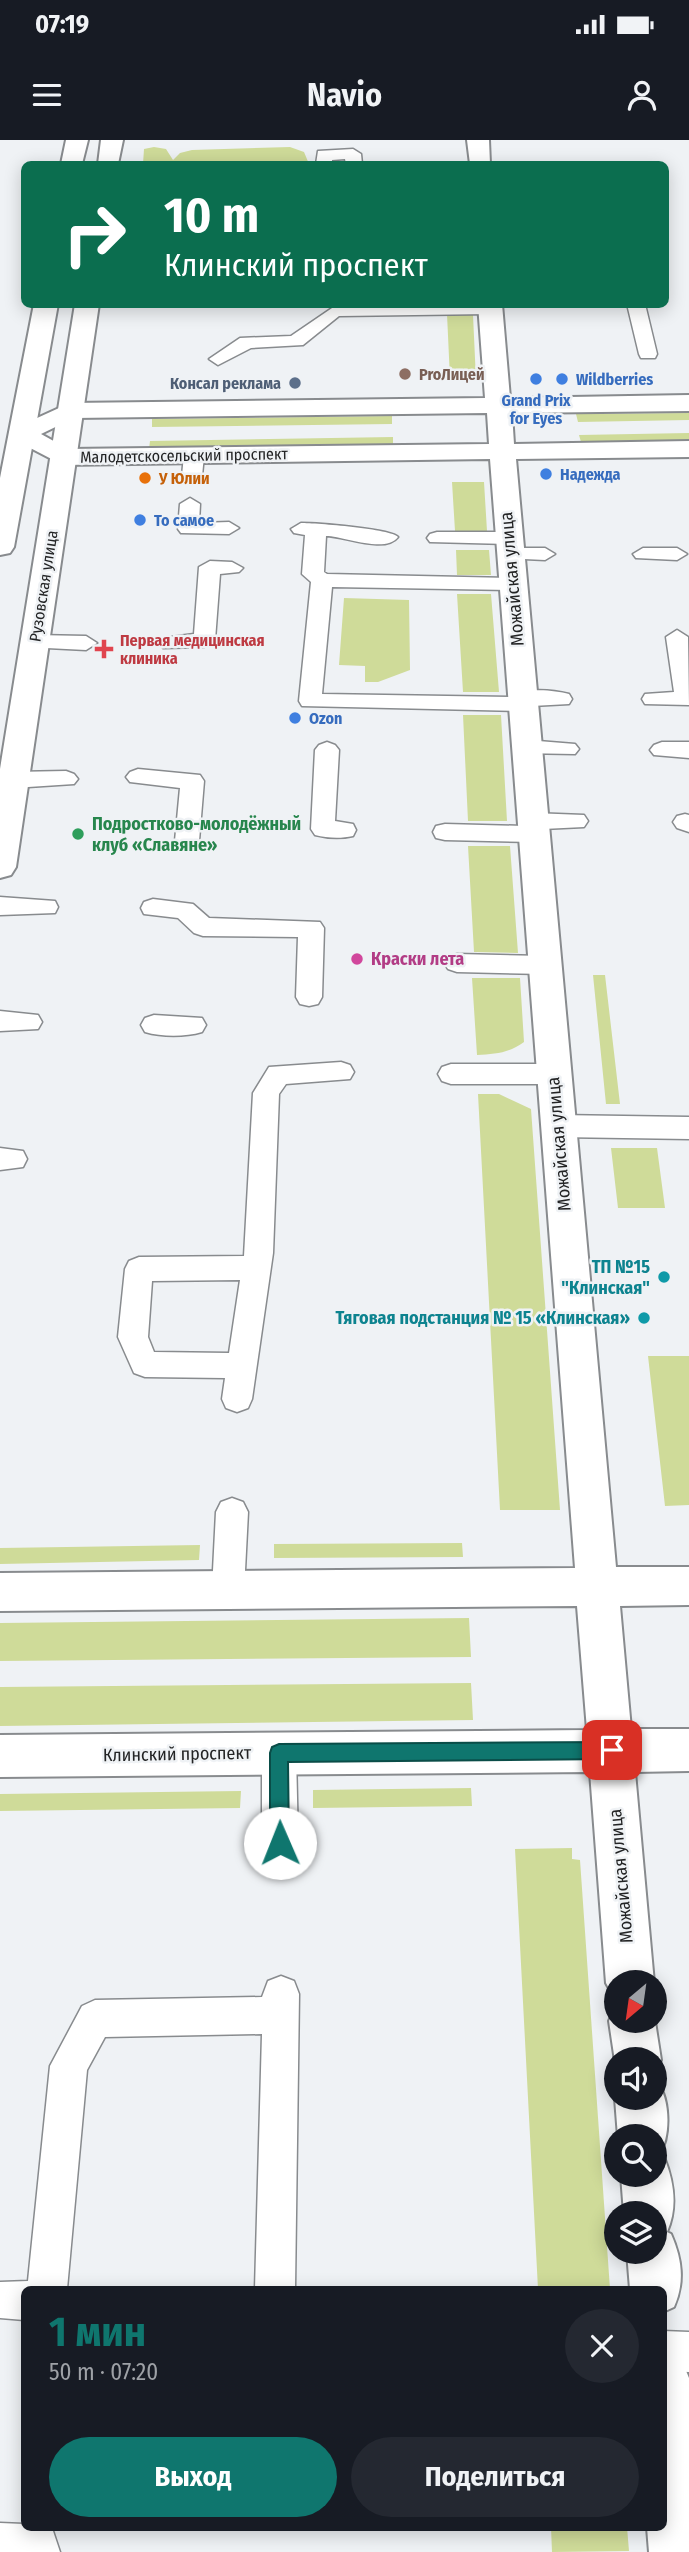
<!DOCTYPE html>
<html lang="ru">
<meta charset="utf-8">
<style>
body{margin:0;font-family:"Fira Sans Condensed",sans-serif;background:#242831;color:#f1f3f6;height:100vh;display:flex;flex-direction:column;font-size:26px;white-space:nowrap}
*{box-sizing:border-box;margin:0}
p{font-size:23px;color:#9ea1a6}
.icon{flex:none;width:38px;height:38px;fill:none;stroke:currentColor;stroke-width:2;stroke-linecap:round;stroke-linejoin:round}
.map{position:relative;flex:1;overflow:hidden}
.panel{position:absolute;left:21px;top:2146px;width:646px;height:245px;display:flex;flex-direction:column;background:#171b24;border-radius:10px;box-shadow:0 4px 18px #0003}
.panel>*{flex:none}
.top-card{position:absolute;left:21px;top:21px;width:648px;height:147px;border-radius:10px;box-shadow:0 4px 18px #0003;background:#0b6e4f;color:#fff;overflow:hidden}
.needle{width:46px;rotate:209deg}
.tools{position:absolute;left:604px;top:1830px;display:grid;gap:14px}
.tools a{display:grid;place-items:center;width:63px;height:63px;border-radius:50%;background:#171b24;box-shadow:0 4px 18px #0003;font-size:35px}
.pin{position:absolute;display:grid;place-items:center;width:60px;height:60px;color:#fff;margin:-30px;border-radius:14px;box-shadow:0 4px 10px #0006}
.me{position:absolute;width:77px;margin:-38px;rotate:359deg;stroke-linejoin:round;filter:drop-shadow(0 0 5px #0008)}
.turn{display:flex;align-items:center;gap:24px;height:147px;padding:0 28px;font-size:32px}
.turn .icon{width:91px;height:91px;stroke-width:2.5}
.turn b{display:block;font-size:49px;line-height:60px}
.round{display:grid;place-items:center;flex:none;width:74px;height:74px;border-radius:37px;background:#242831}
.summary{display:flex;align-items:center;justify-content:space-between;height:119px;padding:0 28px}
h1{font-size:42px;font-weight:700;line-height:52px;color:#0f766e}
.button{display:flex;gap:14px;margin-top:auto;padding:14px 28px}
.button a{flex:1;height:80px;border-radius:42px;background:#0f766e;color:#fff;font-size:28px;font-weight:700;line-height:80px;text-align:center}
.button a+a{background:#242831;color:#f1f3f6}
.status{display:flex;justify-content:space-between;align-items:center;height:49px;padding:0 35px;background:#171b24;direction:ltr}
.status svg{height:19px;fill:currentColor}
header{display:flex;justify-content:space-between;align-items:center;height:91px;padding:0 28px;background:#171b24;font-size:32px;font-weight:700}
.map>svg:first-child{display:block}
</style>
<div class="status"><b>07:19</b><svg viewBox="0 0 49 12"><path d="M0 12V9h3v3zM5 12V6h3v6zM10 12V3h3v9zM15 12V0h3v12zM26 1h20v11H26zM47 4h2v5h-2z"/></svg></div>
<header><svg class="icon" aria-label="menu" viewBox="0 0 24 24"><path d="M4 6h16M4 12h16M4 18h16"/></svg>Navio<svg class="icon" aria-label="person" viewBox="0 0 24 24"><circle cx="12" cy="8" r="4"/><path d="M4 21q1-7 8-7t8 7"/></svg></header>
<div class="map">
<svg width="689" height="2412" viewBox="0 0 689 2412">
<rect width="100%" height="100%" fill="#eff2f5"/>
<!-- green -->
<path fill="#cfdb99" d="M154 7 166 9 173 20 180 13 192 10 290 7 304 12 309 24H143L144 9Z
M447 174 473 175 476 240 450 239Z
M689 273V280L578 282 576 274Z
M392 276V284L152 287V279Z
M689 293V301L581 302 579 295Z
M393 297V305L149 309 150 301Z
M452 342H484L487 391H455Z
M456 410H489L491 435H457Z
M457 454H491L499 552H463Z
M344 458 409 460 410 530 378 542H365V526L339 525Z
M463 575H501L507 681H468Z
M468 706H510L518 813 474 812Z
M593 835H605L620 964H606Z
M472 838H520L524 902C509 913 495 914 477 915Z
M478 954H499L531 969 560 1370H500Z
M611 1008H657L665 1068H618Z
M648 1216H689V1365L665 1366Z
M462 1403 463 1417 274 1418V1404Z
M200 1405 199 1420 0 1424V1408Z
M469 1478 471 1517 0 1521V1483Z
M471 1543 473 1580 0 1586V1547Z
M471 1648 472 1666 313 1668V1650Z
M241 1651 240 1668 0 1671V1654Z
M572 1708V1719L580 1720 610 2149H538L515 1709Z
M551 2387H627L629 2411 552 2412Z"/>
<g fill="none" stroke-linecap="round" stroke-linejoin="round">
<!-- lane casing -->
<g stroke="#888b8e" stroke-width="3">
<path id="lane" d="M353 9 361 14 362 24H346L345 19 332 20V24H316L318 11Z
M494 164 499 169 490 174 339 176 303 205 251 208 218 225 209 219 240 198 291 196 335 166Z
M627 164H645L657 214 655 218H641L639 214Z
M194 309 204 315 202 336 192 342 182 336 184 315Z
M190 358 200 364 199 383 229 382 239 388 229 394 181 393 178 389 180 364Z
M301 383C316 383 392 389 398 397 385 414 344 396 326 396L324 432 327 434 512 438 523 444 512 450 332 447 322 554 512 557C524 547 554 550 569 554L572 559 569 564 532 566 522 571 302 566 299 561 311 442 302 434 305 395 294 393 291 389Z
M437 392H508L518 398 508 404 430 402 427 398 430 394Z
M510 408H545L555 414 545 420 503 418 500 414Z
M643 408H677L687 414 677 420 636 418 633 414Z
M210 421 232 422 243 428 239 432 220 434 215 500 204 507 163 508 160 503 163 498 194 494 199 427Z
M677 490 688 497 689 565 645 564 642 559 645 554 674 552 666 497Z
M35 495 86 496 97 503 86 510 27 507 24 502Z
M526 600 575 604 579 609 575 614 518 613 514 608 518 603Z
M327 602 335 605 339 610 335 681 353 684 356 690 353 696C340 699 327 698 315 695L311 689 315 610 319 605Z
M662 602H689V618L654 615 650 610 654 605Z
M138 629 200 635 204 641 199 701 196 707H178L175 701 180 648 130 642 126 637 130 632Z
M66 631 74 634 78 639 74 644 13 648 5 645 1 640 5 635 13 632Z
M532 673 584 675 588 681 584 687 543 689 546 694 543 700 534 702 445 700 436 698 433 692 436 686 445 684 523 686 520 681 524 675Z
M685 674 689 675V692L677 688 673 682 677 676Z
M0 757 55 761 58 767 55 773 0 775Z
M153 759 193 764 209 778 320 782 324 788 322 857 318 864 309 866 300 864 296 857 298 797 203 796 194 793 178 778 144 774 141 768 144 762Z
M457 814 544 816 553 819 557 825 553 831 544 834 457 832 448 829 444 823 448 817Z
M0 871 38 875 42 882 38 889 0 891Z
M154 875 202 878 206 885 202 892C185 897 162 897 145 892L141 885 145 878Z
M341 922 350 925 354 932 350 939 286 944 279 954 273 1113 252 1259 248 1268 237 1272 226 1268 222 1259 225 1238 145 1237 134 1233 118 1197 125 1129 129 1121 139 1117 244 1116 253 953 269 927ZM240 1140 229 1213 154 1212 148 1197 152 1141Z
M451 924H554L563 927 567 934 563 941 554 944H451L442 941 438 934 442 927Z
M558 975 689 977V999L558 997 548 993 544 986 548 979Z
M0 1008 23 1011 27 1019 23 1027 0 1030Z
M232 1358 243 1362 248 1372 244 1450 239 1460 228 1465 217 1460 212 1450 216 1372 221 1362Z
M279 1596 291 1601 296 1613 298 1703 292 1715 280 1721 268 1715 262 1703V1613L267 1601Z
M281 1836 294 1841 299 1854 295 2149H255L262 1894 105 1897 87 1930 67 2149H24V2180L0 2178V2142L28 2141 50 1926 82 1866 95 1860 262 1857 268 1841Z
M663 2191 689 2192V2232L663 2231Z
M0 2383 24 2384V2387H44L53 2391 60 2412H0Z"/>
</g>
<!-- street casing -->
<g stroke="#888b8e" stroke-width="4">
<path id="street" d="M467 0H489L490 24H470Z
M478 164H502L510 258 689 255V271L512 273 514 304 689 301V317L516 319 616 1427H689V1465L620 1466 631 1589H689V1631L635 1632 654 1843H616V1861L606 1843 590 1632 0 1637V1595L587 1590 577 1466 0 1471V1433L575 1428 490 319 63 325 13 299 9 294 13 289 70 263 485 258ZM487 273 489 304 68 309 41 294 74 278Z
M616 1864V1881H654V1875L661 1920 654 1937V1920H616V1928L609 1881Z
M654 1939C671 1955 671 1997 659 2015L664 2017C674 2042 678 2067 667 2092L671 2094C682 2119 685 2142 674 2167L663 2172V2149H630L627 2112H654V2074H624L621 2035H654V1997H618L615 1958H654Z
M663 2213 682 2221 689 2238V2412H649L647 2387H663Z"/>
</g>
<!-- secondary casing -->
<g stroke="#888b8e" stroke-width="4">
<path id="secondary" d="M66 0H88L82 24H61Z
M101 0H123L118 24H98Z
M34 164H58L14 407 10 413 0 415V338Z
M75 164H99L16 727 11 735 0 738V629Z"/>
</g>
<!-- lane -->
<use href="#lane" fill="#fff" fill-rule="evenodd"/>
<!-- street -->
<use href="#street" fill="#fff" fill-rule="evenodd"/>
<!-- secondary -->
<use href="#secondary" fill="#fff" fill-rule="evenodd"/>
</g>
<!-- route -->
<path fill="#0f766e" stroke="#0a4d48" stroke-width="2" d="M612 1602 618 1604 621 1610 618 1617 612 1619 288 1622 289 1703 286 1710 280 1713 273 1710 270 1703V1613L272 1607 279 1604Z"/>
<!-- markers -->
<circle fill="#8d6e63" stroke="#eff2f5" stroke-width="2.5" cx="405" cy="234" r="7"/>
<g fill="#3f7fe0" stroke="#eff2f5" stroke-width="2.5">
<circle cx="536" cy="239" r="7"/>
<circle cx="562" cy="239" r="7"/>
<circle cx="546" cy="334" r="7"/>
<circle cx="140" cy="380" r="7"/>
<circle cx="295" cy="578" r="7"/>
</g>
<circle fill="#5c6f8a" stroke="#eff2f5" stroke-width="2.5" cx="295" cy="243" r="7"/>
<circle fill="#e8710a" stroke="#eff2f5" stroke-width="2.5" cx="145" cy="338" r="7"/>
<path fill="#e0444e" stroke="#eff2f5" stroke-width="2.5" d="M100.5 498.5h7v7h7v7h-7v7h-7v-7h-7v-7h7z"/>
<circle fill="#2e9e5b" stroke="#eff2f5" stroke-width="2.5" cx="78" cy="694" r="7"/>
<circle fill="#d1479c" stroke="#eff2f5" stroke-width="2.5" cx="357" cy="819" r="7"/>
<g fill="#0f9aa8" stroke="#eff2f5" stroke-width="2.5">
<circle cx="664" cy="1137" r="7"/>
<circle cx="644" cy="1178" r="7"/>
</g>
<g text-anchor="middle" stroke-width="5" stroke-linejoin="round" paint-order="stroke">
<!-- far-education labels -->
<g font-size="16" font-weight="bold" fill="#785e54" stroke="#eff2f5" text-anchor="start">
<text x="419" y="240">ProЛицей</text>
</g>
<!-- far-shop labels -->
<g font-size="16" font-weight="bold" fill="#366cbe" stroke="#eff2f5" text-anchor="start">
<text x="576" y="245">Wildberries</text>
<text x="536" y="266" text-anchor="middle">Grand Prix<tspan x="536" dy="18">for Eyes</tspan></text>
<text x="560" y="340">Надежда</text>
<text x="154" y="386">То самое</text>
<text x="309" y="584">Ozon</text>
</g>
<!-- far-service labels -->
<g font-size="16" font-weight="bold" fill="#4e5e75" stroke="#eff2f5" text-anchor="end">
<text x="281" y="249">Консал реклама</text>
</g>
<!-- far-street labels -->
<g font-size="16" fill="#232425" stroke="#eff2f5">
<text transform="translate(184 315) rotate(-1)" y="6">Малодетскосельский проспект</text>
<text transform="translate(43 446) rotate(-81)" y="6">Рузовская улица</text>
</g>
<!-- far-food labels -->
<g font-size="16" font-weight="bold" fill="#c56008" stroke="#eff2f5" text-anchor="start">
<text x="159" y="344">У Юлии</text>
</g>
<!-- far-health labels -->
<g font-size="16" font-weight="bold" fill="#be3a42" stroke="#eff2f5" text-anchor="start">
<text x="120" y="506">Первая медицинская<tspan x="120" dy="18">клиника</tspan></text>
</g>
<!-- street labels -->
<g font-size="18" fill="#232425" stroke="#eff2f5">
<text transform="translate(512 439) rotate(-95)" y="6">Можайская улица</text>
<text transform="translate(559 1004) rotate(-95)" y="6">Можайская улица</text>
<text transform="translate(177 1614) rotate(-1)" y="6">Клинский проспект</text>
<text transform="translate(621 1736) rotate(-95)" y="6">Можайская улица</text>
</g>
<!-- leisure labels -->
<g font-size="18" font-weight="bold" fill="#27864d" stroke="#eff2f5" text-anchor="start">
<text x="92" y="690">Подростково-молодёжный<tspan x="92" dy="21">клуб «Славяне»</tspan></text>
</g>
<!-- hotel labels -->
<g font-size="18" font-weight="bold" fill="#b23c85" stroke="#eff2f5" text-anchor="start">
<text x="371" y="825">Краски лета</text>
</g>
<!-- culture labels -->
<g font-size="18" font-weight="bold" fill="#0d838f" stroke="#eff2f5" text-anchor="end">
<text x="650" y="1133">ТП №15<tspan x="650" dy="21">"Клинская"</tspan></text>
<text x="630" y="1184">Тяговая подстанция № 15 «Клинская»</text>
</g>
</g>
</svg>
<div class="tools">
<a><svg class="needle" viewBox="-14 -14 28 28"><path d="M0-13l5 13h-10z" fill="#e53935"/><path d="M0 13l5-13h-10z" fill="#9ea1a6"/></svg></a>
<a><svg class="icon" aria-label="sound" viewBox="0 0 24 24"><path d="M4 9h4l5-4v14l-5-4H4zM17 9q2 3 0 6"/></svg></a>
<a><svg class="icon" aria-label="search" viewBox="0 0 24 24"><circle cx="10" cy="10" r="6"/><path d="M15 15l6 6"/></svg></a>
<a><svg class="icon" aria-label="layers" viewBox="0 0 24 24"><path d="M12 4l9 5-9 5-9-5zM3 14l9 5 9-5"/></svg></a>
</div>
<div class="pin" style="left:612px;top:1610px;background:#d93025"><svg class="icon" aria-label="arrive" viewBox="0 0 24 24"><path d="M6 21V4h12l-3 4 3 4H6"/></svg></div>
<svg class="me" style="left:280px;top:1703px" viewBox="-20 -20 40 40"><circle r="19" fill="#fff"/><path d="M0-13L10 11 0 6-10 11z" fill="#0f766e"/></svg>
<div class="top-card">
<div class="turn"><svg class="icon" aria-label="right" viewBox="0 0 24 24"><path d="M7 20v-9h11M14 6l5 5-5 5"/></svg><div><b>10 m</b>Клинский проспект</div></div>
</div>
<section class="panel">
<div class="summary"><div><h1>1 мин</h1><p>50 m · 07:20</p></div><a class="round"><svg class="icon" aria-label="close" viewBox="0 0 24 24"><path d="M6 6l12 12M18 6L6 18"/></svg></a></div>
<div class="button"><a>Выход</a><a>Поделиться</a></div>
</section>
</div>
